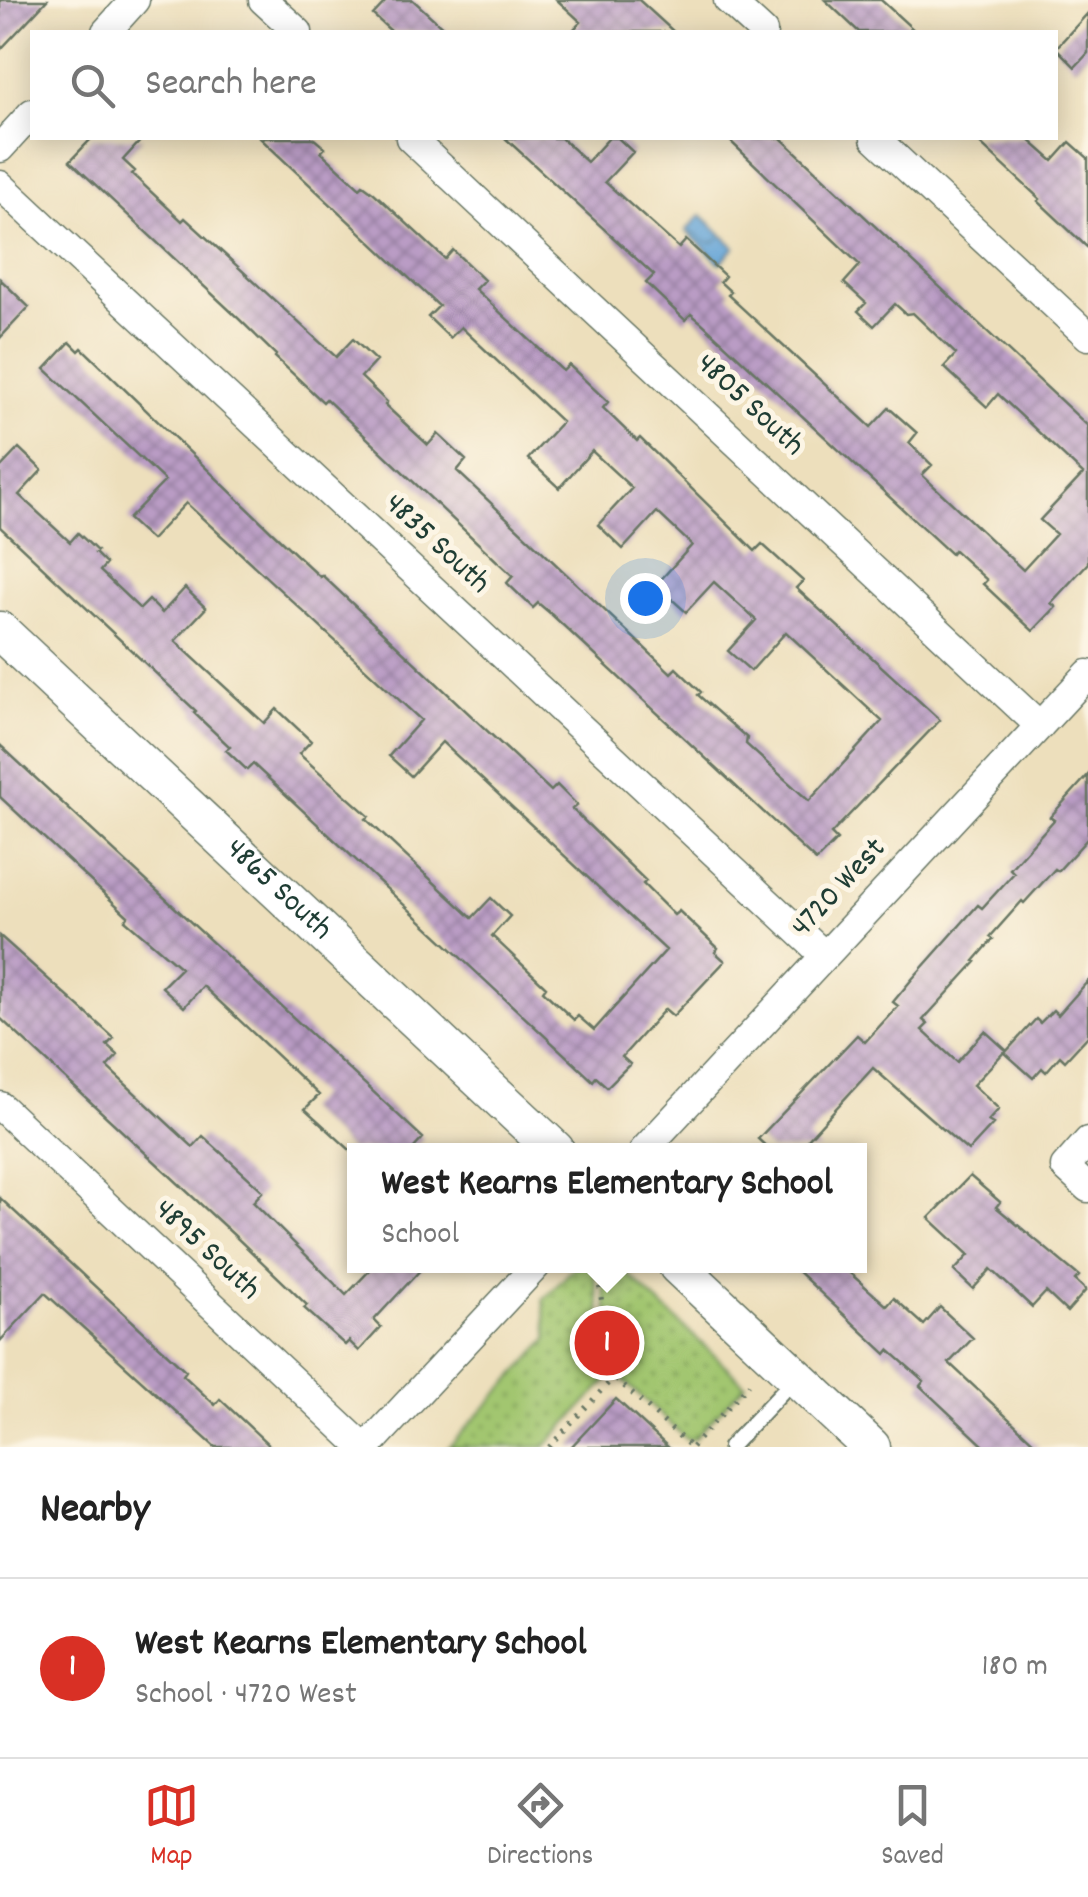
<!DOCTYPE html>
<html lang="en">
<head>
<meta charset="utf-8">
<style>
  body { margin:0; font-family:Dekko,sans-serif; background:#f6f6f6; color:#222 }
  .you { position:absolute; left:645px; top:598px; width:35px; height:35px; margin:-25px; border:8px solid #fff; border-radius:50%; background:#1a73e8; box-shadow:0 0 0 15px #1a73e833 }
  .badge { display:grid; place-items:center; width:65px; height:65px; border-radius:50%; background:#d93025; color:#fff; font-size:32px; font-weight:700 }
  .pin { position:absolute; translate:-50% -50%; border:5px solid #fff; box-shadow:0 2px 10px #0006 }
  .popup { position:absolute; left:347px; top:1143px; width:520px; height:130px; box-sizing:border-box; display:grid; place-content:center; border-radius:0px; background:#fff; filter:drop-shadow(0 2px 8px #0005); font-size:32px; white-space:nowrap; color:#767676 }
  .popup b { font-size:38px; color:#222 }
  .popup::after { content:''; position:absolute; left:50%; top:100%; margin-left:-20px; border:20px solid transparent; border-top-color:#fff }
  .list { margin:0; padding:0; list-style:none }
  h2 { display:flex; justify-content:space-between; align-items:center; height:130px; margin:0; padding:0 40px; font-size:42px }
  h2 small { font-size:32px; font-weight:400; color:#767676 }
  .list li { display:grid; grid-template-columns:65px 1fr auto; gap:30px; align-items:center; box-sizing:border-box; height:180px; padding:0 40px; border-top:2px solid #e0e0e0 }
  .list b { display:block; font-size:38px; white-space:nowrap }
  .list p { margin:0; font-size:32px; white-space:nowrap; color:#767676 }
  .list em { font-size:32px; font-style:normal; color:#767676 }
  .icon { flex:none; width:55px; height:55px; fill:none; stroke:currentColor; stroke-width:2; stroke-linecap:round; stroke-linejoin:round }
  .map { position:relative; flex:none; width:1088px; height:1447px; overflow:hidden }
  .search { position:absolute; background:#fff; box-shadow:0 5px 25px #0003; left:30px; right:30px; top:30px; height:110px; display:flex; align-items:center; gap:25px; box-sizing:border-box; padding:0 35px; border-radius:0px; color:#767676; font-size:38px }
  .sheet { height:310px; background:#fff }
  nav { display:flex; justify-content:space-around; align-items:center; box-sizing:border-box; height:140px; border-top:2px solid #e0e0e0; background:#fff; font-size:28px; color:#767676 }
  nav a { display:grid; justify-items:center; gap:5px }
  nav .on { color:#d93025 }
  .map>svg:first-child { display:block }
</style>
</head>
<body>
<div class="map">
<svg width="1088" height="1447" viewBox="0 0 1088 1447">
  <defs>
    <pattern id="grass-dots" width="8" height="8" patternUnits="userSpaceOnUse" patternTransform="scale(2.5)"><rect width="8" height="8" fill="#a2c670"/><path d="M2 2h.1M6 6h.1" fill="none" stroke="#83a25d" stroke-width="1.8" stroke-linecap="round"/></pattern>
    <pattern id="water-waves" width="16" height="10" patternUnits="userSpaceOnUse" patternTransform="scale(2.5)"><rect width="16" height="10" fill="#65a4d7"/><path d="M0 5q4-4 8 0t8 0" fill="none" stroke="#5387af"/></pattern>
    <pattern id="building-cross-hatch" width="8" height="8" patternUnits="userSpaceOnUse" patternTransform="scale(2.5)"><rect width="8" height="8" fill="#ba9cc5"/><path d="M0 0l8 8M0 8l8-8" fill="none" stroke="#9780a1"/></pattern>
  </defs>
  <rect width="100%" height="100%" fill="#fcf5e5"/>
  <filter id="ink" filterUnits="userSpaceOnUse"><feTurbulence type="fractalNoise" baseFrequency=".01" numOctaves="2"/><feDisplacementMap in="SourceGraphic" scale="20" xChannelSelector="R" yChannelSelector="G"/><feConvolveMatrix kernelMatrix="1 2 1 2 8 2 1 2 1" color-interpolation-filters="sRGB"/></filter>
  <filter id="wash" filterUnits="userSpaceOnUse"><feTurbulence type="fractalNoise" baseFrequency=".0048" numOctaves="4" result="noise"/><feDisplacementMap in="SourceGraphic" scale="40" xChannelSelector="R" yChannelSelector="G"/><feGaussianBlur stdDeviation="2.25" result="paint"/><feColorMatrix in="noise" values="0 0 0 0 0 0 0 0 0 0 0 0 0 0 0 0 0 1.4 0 .05"/><feComposite in="paint" operator="in"/></filter>
  <g filter="url(#wash)">
    <rect width="100%" height="100%" fill="#eddfbc"/>
    <!-- grass -->
    <path fill="url(#grass-dots)" stroke="#608252" stroke-width="2.5" d="M576,1266H593L611,1376L545,1447H449L548,1339L543,1300Z
      M600,1266H619L745,1384L694,1439H686L618,1375Z"/>
    <!-- water -->
    <path fill="url(#water-waves)" stroke="#427086" stroke-width="2.5" d="M701,215L735,247L720,263L686,231Z"/>
    <g id="blocks">
      <!-- building -->
      <path fill="url(#building-cross-hatch)" d="M0,0H47L0,50Z
        M387,0H413L448,32H392L373,15Z
        M557,0H639L674,32H571L581,22Z
        M825,0H881L916,32H859Z
        M1088,13V53L1075,67L1056,48Z
        M92,138H143L123,160L135,171L132,174L182,221L185,218L336,357L353,339L376,361L361,377L387,402L385,405L428,445L438,434L466,460L457,471L671,673L676,668L701,692L698,695L747,738L746,744L809,801L882,721L786,632L751,671L728,651L756,620L714,582L686,612L656,585L692,545L657,512L623,549L598,525L632,488L592,451L559,488L528,459L562,422L461,327L450,338L428,317L439,306L260,138H313L325,148L321,152L360,188L363,185L374,193L445,259L453,250L484,280L475,289L563,371L569,365L608,402L603,408L637,441L640,438L755,551L762,544L803,581L796,588L940,720L831,834L837,840L816,861L551,614L538,603L533,608L507,583L513,576L500,564L326,399L323,402L275,357L276,355L239,319L70,161Z
        M505,138H561L587,162L609,138H618L633,152L605,182L679,248L686,240L725,276L720,282L731,292L728,295L871,427L889,408L917,433L909,443L932,465L922,475L1023,570L1056,534L1040,520L1083,474L998,394L987,407L944,367L956,354L913,313L906,314L895,304L874,326L858,311L866,303L844,283L860,265L727,138H781L1088,426V563L1051,603L1056,607L1033,631L983,584L987,580L954,550L951,554L702,323L691,314L685,320L646,283L654,275Z
        M974,138H1027L1053,161L1070,142L1088,158V248L1038,201L1040,199Z
        M0,279L29,307L0,338Z
        M70,342L79,351L82,348L270,530L320,577L322,575L551,791L557,785L577,805L572,809L646,881L643,884L674,915L679,911L718,948L715,952L725,961L673,1016L665,1009L622,1057L630,1064L607,1087L596,1077L593,1081L253,764L247,770L226,750L230,747L194,713L196,711L0,527V468L19,448L42,470L19,495L70,542L78,533L97,551L95,553L106,564L100,571L140,609L149,600L162,613L185,588L206,608L175,641L264,723L277,709L311,741L299,754L369,816L366,819L472,918L491,898L510,916L492,936L546,987L543,991L574,1020L578,1016L594,1030L666,950L442,742L411,776L389,756L421,720L186,503L151,540L128,519L165,481L45,369Z
        M0,745L423,1138L412,1150H350L305,1109L319,1095L203,986L184,1007L162,987L181,968L125,920L128,916L0,797Z
        M1088,775V838L1058,871L1055,869L1024,903L1022,901L990,937L993,939L974,961L976,962L923,1020L928,1024L922,1030L957,1062L985,1031L1006,1050L973,1085L999,1109L988,1121L993,1124L968,1151L873,1068L808,1139L820,1150H770L758,1139L857,1035L865,1042L898,1006L893,1002L913,978L978,905L982,908L1014,873L1010,869L1054,820L1050,817Z
        M0,936L114,1038L107,1045L118,1055L107,1067L193,1147L203,1136L263,1191L253,1202L346,1295L374,1266H424L374,1320L381,1327L359,1351L349,1341L345,1345L304,1308L307,1305L236,1237L0,1018Z
        M1088,981V1036L1065,1061L1060,1056L1046,1072L1042,1068L1033,1078L1005,1053L1036,1019L1040,1023L1053,1010L1058,1015Z
        M970,1176L1000,1202L996,1207L1079,1276L1075,1280L1086,1290L1067,1312L1046,1292L1032,1307L991,1269L973,1289L954,1271L969,1255L929,1218Z
        M0,1198L186,1371L183,1375L215,1405L220,1399L271,1447H215L45,1293L0,1341Z
        M792,1266H842L887,1306L894,1298L924,1325L940,1307L973,1338L949,1363L1039,1447H985L920,1386L924,1381L889,1350L886,1354Z
        M616,1399L668,1447H571Z"/>
    </g>
  </g>
  <g filter="url(#ink)">
    <use href="#blocks" fill-opacity="0" stroke="#677664" stroke-width="2.5"/>
    <g fill="none" stroke-linecap="round" stroke-linejoin="round">
      <defs>
        <path id="lane" d="M730,1447L796,1377"/>
        <path id="street" d="M263,0L298,32
          M728,0L763,32
          M106,32L135,0
          M410,138L1040,726
          M875,138L1088,336
          M0,148L32,113
          M0,185L825,956
          M0,1106L363,1447
          M1088,1141L1065,1167L1088,1188
          M644,1150L1088,674
          M367,1447L536,1266"/>
        <g id="secondary">
          <path id="s1" d="M0,631L555,1150"/>
          <path d="M678,1266L871,1447"/>
        </g>
      </defs>
      <!-- lane casing -->
      <use href="#lane" stroke="#677664" stroke-width="18"/>
      <!-- street casing -->
      <use href="#street" stroke="#677664" stroke-width="31"/>
      <!-- secondary casing -->
      <use href="#secondary" stroke="#677664" stroke-width="41"/>
      <!-- path -->
      <path stroke="#677664" stroke-width="5" stroke-dasharray="2.5 8" stroke-linecap="butt" d="M596,1266L614,1377L691,1447
        M549,1447L614,1377
        M692,1447L749,1384"/>
      <!-- lane -->
      <use href="#lane" stroke="#fff" stroke-width="14"/>
      <!-- street -->
      <use href="#street" stroke="#fff" stroke-width="28"/>
      <!-- secondary -->
      <use href="#secondary" stroke="#fff" stroke-width="38"/>
    </g>
  </g>
  <g text-anchor="middle" dominant-baseline="central" stroke-width="10" stroke-linejoin="round" paint-order="stroke">
    <!-- street labels -->
    <g font-size="32" fill="#1f3d34" stroke="#fcf5e5">
      <text transform="translate(749 406) rotate(43)">4805 South</text>
      <text transform="translate(436 545) rotate(43)">4835 South</text>
      <text transform="translate(840 889) rotate(-47)">4720 West</text>
      <text stroke="none"><textPath href="#s1" startOffset="380">4865 South</textPath></text>
      <text transform="translate(206 1251) rotate(43)">4895 South</text>
    </g>
  </g>
</svg>
<div class="you"></div>
<div class="pin badge" style="left:607px;top:1343px">1</div>
<div class="popup"><b>West Kearns Elementary School</b>School</div>
<div class="search"><svg class="icon" aria-label="search" viewBox="0 0 24 24"><circle cx="10" cy="10" r="6"/><path d="M15 15l6 6"/></svg>Search here</div>
</div>
<section class="sheet">
<h2>Nearby<small></small></h2>
<ul class="list">
<li><span class="badge">1</span><div><b>West Kearns Elementary School</b><p>School · 4720 West</p></div><em>180 m</em></li>
</ul>
</section>
<nav>
<a class="on"><svg class="icon" aria-label="map" viewBox="0 0 24 24"><path d="M3 6l6-2 6 2 6-2v14l-6 2-6-2-6 2zM9 4v14M15 6v14"/></svg>Map</a>
<a><svg class="icon" aria-label="directions" viewBox="0 0 24 24"><path d="M12 3l9 9-9 9-9-9zM9 14v-3h6M13 9l2 2-2 2"/></svg>Directions</a>
<a><svg class="icon" aria-label="saved" viewBox="0 0 24 24"><path d="M7 4h10v16l-5-4-5 4z"/></svg>Saved</a>
</nav>
</body>
</html>
